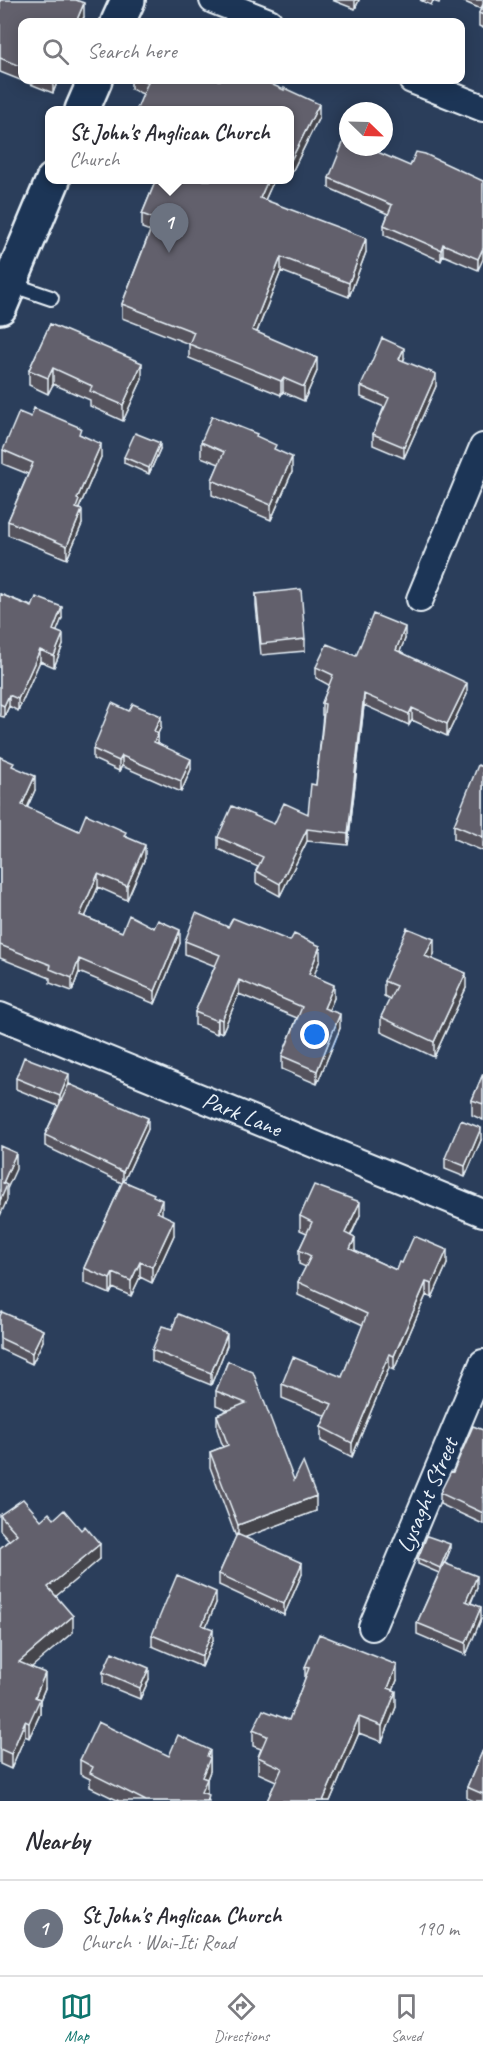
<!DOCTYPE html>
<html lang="en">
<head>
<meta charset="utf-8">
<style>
  body { margin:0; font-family:Caveat,sans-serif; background:#f7f7f7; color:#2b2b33 }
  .compass { position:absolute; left:339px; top:102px; width:54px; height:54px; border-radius:50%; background:#fff; box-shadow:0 3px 15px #0003; rotate:113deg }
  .you { position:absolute; left:315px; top:1035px; width:21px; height:21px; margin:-15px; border:4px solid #fff; border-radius:50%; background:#1a73e8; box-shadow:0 0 0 9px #1a73e833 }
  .badge { display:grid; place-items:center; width:39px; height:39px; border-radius:50%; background:#0f766e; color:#fff; font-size:20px; font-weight:700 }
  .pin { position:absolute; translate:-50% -50px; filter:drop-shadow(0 2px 3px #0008) }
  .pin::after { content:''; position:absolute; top:32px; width:21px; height:18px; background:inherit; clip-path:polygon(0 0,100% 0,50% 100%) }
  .popup { position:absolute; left:45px; top:106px; width:249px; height:78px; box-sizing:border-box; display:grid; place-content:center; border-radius:12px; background:#fff; filter:drop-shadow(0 2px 4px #0005); font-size:20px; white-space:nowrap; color:#7c7c81 }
  .popup b { font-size:22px; color:#2b2b33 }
  .popup::after { content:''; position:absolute; left:50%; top:100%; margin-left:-12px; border:12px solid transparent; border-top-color:#fff }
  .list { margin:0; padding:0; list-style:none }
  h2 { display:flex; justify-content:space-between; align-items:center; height:78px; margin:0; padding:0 24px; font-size:26px }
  h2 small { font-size:20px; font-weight:400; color:#7c7c81 }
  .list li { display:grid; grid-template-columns:39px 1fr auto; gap:18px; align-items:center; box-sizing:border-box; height:96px; padding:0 24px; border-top:2px solid #e1e1e2 }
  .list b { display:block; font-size:22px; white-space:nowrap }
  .list p { margin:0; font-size:20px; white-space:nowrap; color:#7c7c81 }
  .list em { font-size:20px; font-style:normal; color:#7c7c81 }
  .icon { flex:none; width:33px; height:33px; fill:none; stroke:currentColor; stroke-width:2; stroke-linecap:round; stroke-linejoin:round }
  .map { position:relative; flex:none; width:483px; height:1801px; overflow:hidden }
  .search { position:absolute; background:#fff; box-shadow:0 3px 15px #0003; left:18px; right:18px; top:18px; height:66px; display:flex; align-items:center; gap:15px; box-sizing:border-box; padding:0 21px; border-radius:12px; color:#7c7c81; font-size:22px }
  .sheet { height:174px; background:#fff }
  nav { display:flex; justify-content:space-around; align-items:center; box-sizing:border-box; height:84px; border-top:2px solid #e1e1e2; background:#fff; font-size:16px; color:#7c7c81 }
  nav a { display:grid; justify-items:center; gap:3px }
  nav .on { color:#0f766e }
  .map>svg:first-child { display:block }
</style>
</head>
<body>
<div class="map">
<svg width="483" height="1801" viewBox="0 0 483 1801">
  <rect width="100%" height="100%" fill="#2b3e5b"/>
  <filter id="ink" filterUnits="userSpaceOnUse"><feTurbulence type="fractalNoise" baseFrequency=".0167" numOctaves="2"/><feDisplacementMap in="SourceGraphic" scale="12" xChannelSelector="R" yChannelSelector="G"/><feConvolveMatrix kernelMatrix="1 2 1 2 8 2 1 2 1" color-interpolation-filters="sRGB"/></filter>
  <g filter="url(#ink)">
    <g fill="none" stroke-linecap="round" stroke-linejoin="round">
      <defs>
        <path id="lane" d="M10,284L51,298"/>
        <path id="street" d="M213,0L269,22
          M412,80L483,108
          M420,599L483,447
          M0,1016L483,1213
          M372,1627L483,1363"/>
        <path id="secondary" d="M118,22L128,0
          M82,110L95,80
          M0,307L53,180"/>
      </defs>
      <!-- lane casing -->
      <use href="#lane" stroke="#e8f1f8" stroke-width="18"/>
      <!-- street casing -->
      <use href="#street" stroke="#e8f1f8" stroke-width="30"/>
      <!-- secondary casing -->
      <use href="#secondary" stroke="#e8f1f8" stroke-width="38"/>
      <!-- lane -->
      <use href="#lane" stroke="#1d3557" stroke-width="14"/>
      <!-- street -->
      <use href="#street" stroke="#1d3557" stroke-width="26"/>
      <!-- secondary -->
      <use href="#secondary" stroke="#1d3557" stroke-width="33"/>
    </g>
    <!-- wall -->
    <path fill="#54535d" stroke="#e8f1f8" stroke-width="1.5" d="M0,0L84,17L81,22H22V80H58L53,93L0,72Z
      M332,0H359L355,9Z
      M420,0H440L439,3L433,1L431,5Z
      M460,0H483V28L479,26V13L481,9Z
      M131,80H262L319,117L290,176L289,175V111L143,94L131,89Z
      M410,166L483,181L478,270L443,255L441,261L384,235V225L388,214L329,188V178Z
      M156,180H274L265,200L366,252L349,297L281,271L257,332L317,371L304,401L283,392L281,395L189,358V344L122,318V304L150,231L142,228V214Z
      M50,324L142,379L123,421L90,406V400L53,384L48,394L29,385V370Z
      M404,359L403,361L436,386L404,458L373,445V434L384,407L361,397V386Z
      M31,417L81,435L101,457L79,508L82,524L67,559L8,535V521L28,474L3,464V450Z
      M257,437L276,450L292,472L271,520L212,495V480L219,464L201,457V442Z
      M160,449L149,474L124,463V457Z
      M0,594L62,618L56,631L63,645L54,667L40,661L18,711L9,706L4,717L0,716Z
      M256,594L305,639V651L261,655L256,605Z
      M405,639L400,651L467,694L447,736L412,720L409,725L364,705L348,845L307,841L280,896L256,883V871L258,867L218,849V837L274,824L308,814L316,785L323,715H322V703L329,685L316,678V667L356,656Z
      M161,727L158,733V743L191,769L181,792L122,766L119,771L93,759V749Z
      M0,757L14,767L35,790L27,808L79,831L126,837L145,858L127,900L98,887L85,917L122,932L180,943L155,1004L79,972L72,991L50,983V978L0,958Z
      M483,767V851L454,839V825Z
      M228,927L320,960L313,976L334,998L329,1010L340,1028L317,1084L282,1069V1056L297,1018L239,994L222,1033L218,1031L217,1034L195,1025V1012L215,966L185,954V941Z
      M434,954L432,959L466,988L434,1057L381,1032V1017L390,999L384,996V981Z
      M483,1074V1120L472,1115V1100Z
      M16,1078L69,1084L148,1129L124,1181L154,1197L162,1215L174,1235L152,1283L140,1277L131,1296L113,1288L110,1294L84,1283V1268L122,1183L45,1146V1135L58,1106L16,1089Z
      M481,1140L465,1177L445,1169V1158Z
      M360,1215L351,1236L355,1251L396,1270L402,1263L447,1264L432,1298L426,1295L394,1370L389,1368L352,1457L321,1441V1427L326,1416L282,1398V1384L342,1377L363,1325L298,1295V1282L306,1267L299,1264V1250L307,1233L300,1230V1216Z
      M0,1316L43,1341L32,1364L0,1349Z
      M227,1345L211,1385L152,1361V1350Z
      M228,1361L294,1480L316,1511L245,1537L302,1574L284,1615L219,1585V1574L236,1537L210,1467V1452L223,1447L217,1429V1415L228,1410L216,1405V1391Z
      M483,1430V1524L440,1504V1493L453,1472Z
      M0,1515L41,1520L54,1519L100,1559L56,1596L73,1632L31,1667L45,1688L40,1700V1714L29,1738L25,1736L11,1769L0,1764V1548L9,1540L0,1530Z
      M450,1550L445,1563L477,1588L471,1603L481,1619L466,1655L417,1634V1623L439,1573L418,1564V1558Z
      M216,1603L206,1626L213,1640L202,1667L152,1646V1635Z
      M305,1667L397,1680L393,1690L396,1707L382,1742L359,1733L330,1801H267L276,1781L258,1773V1757L261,1749L253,1746V1730L289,1720L305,1679Z
      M103,1672L149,1679L140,1699L103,1684Z
      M483,1750V1801H474L467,1798V1787Z
      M169,1756L210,1757V1771L207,1779L206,1794L209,1801H119L90,1787V1779L80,1774V1760Z"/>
    <!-- shaded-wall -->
    <path fill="#45444c" stroke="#e8f1f8" stroke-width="1.5" d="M355,0H359L355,9Z
      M84,3V17L81,22H76Z
      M53,80H58L53,93Z
      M319,104V117L290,176V162Z
      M268,180H274L260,211V198Z
      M366,238V252L349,297V283Z
      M443,244V255L441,261V250Z
      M483,248V259L478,270V259Z
      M281,257V271L252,344V330Z
      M404,348V359L399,370V359Z
      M317,358V371L304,401V387Z
      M142,363V379L123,421V405Z
      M53,368V384L48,394V378Z
      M436,374V386L404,458V447Z
      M283,378V392L281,395V381Z
      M160,443V449L149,474V468Z
      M101,444V457L79,508V514L76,508L77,499Z
      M292,457V472L271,520V505Z
      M82,510V524L67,559V546Z
      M62,607V618L53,641V630Z
      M405,627V639L396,661V650Z
      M63,634V645L54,667V656Z
      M40,650V661L18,711V699Z
      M467,683V694L447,736V724Z
      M364,694V705L348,845V834Z
      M9,695V706L4,717V706Z
      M412,708V720L409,725V714Z
      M161,716V727L154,742V731Z
      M158,734V744L154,742Z
      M122,756V766L119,771V761Z
      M191,759V769L181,792V781Z
      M35,776V790L22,819V805Z
      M307,829V841L280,896V884Z
      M145,845V858L127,900V886Z
      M98,874V887L80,929V915Z
      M180,930V943L155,1004V991Z
      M434,939V954L425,972V956Z
      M320,946V960L309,988V974Z
      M79,959V972L72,991V978Z
      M466,973V988L434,1057V1042Z
      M239,980V994L222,1033V1020Z
      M334,985V998L324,1021V1008Z
      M340,1014V1028L317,1084V1071Z
      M218,1018V1031L217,1034V1021Z
      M69,1074V1085L60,1107V1096Z
      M148,1118V1129L123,1183V1172Z
      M481,1128V1140L465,1177V1166Z
      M16,1153V1169L7,1189V1200L0,1216V1201L3,1183Z
      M162,1200V1216L157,1212Z
      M360,1202V1215L345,1247V1233Z
      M174,1220V1235L152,1283V1267Z
      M355,1238V1252L350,1249Z
      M447,1250V1264L432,1298V1284Z
      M140,1262V1277L131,1296V1281Z
      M113,1273V1288L110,1294V1279Z
      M426,1282V1295L394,1370V1356Z
      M43,1330V1341L32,1364V1353Z
      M227,1334V1345L211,1385V1373Z
      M389,1354V1368L352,1457V1443Z
      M316,1496V1511L238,1540V1525Z
      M100,1544V1559L48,1603V1587Z
      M450,1544V1550L440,1574V1568Z
      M302,1563V1574L284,1615V1604Z
      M477,1576V1588L466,1612V1601Z
      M216,1592V1603L202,1636V1625Z
      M481,1607V1619L466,1655V1643Z
      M73,1616V1632L19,1678V1662Z
      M213,1629V1640L202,1667V1656Z
      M397,1665V1680L388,1703V1688Z
      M149,1668V1679L140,1699V1688Z
      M45,1673V1688L40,1700V1714L29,1738V1723L35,1697Z
      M396,1691V1707L382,1742V1726Z
      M359,1717V1733L330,1801H323Z
      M25,1721V1736L11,1769V1754Z
      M210,1750V1771L207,1779V1793L203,1801L201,1792L202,1777L207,1756Z"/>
    <!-- building -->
    <path fill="#62616c" stroke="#e8f1f8" stroke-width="1.5" d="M0,0H76L84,3L76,22H22V67L0,58Z
      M483,4V15L479,13Z
      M141,80H262L284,90V88L319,104L290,162H289V111H136L148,82Z
      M345,138L348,140V147H366L410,166L416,152L425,154L483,181V248L478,259L443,244L441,250L384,225L392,205L329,178Z
      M156,180H268L260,198L366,238L349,283L281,257L252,330L317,358L304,387L283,378L281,381L189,344L194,332L122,304L155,219L142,214Z
      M50,324L142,363L123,405L90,391L92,386L53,368L48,378L29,370Z
      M382,338L404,348L399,359L436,374L404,447L373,434L389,398L361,386Z
      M34,408L81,428L79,434L101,444L77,499L79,500L76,508L82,510L67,546L8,521L33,463L3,450L19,412L31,417Z
      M212,416L257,434L256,436L276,445L274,449L292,457L271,505L212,480L224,452L201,442Z
      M135,433L160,443L149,468L124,457Z
      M301,589L305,639L261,644L256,594Z
      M0,594L32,607L36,597L62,607L53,630L63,634L54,656L40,650L18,699L9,695L4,706L0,704Z
      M373,614L405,627L396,650L467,683L447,724L412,708L409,714L364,694L348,834L307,829L280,884L256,871L263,857L218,837L232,806L274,824L284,803L308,814L311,784L316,785L325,704L322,703L333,675L316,667L327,644L356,656Z
      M112,703L129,711L133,704L161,716L154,731L158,734L154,742L191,759L181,781L122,756L119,761L93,749Z
      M0,757L14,763L12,766L35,776L22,805L79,831L86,814L126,832L124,836L145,845L127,886L98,874L80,915L122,932L129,915L154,928L158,920L180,930L155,991L79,959L72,978L50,969L51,965L0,945Z
      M478,765L483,767V837L454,825Z
      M196,913L228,927L233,918L290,941L294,934L320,946L309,974L334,985L324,1008L340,1014L317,1071L282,1056L302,1007L239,980L222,1020L218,1018L217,1021L195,1012L220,955L185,941Z
      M407,928L434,939L425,956L466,973L434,1042L381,1017L396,986L384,981Z
      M24,1057L69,1074L60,1096L16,1078Z
      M483,1074V1104L472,1100Z
      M69,1084L148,1118L123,1172L45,1135Z
      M461,1120L481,1128L465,1166L445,1158Z
      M0,1146L16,1153L3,1183L7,1185L0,1201Z
      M123,1181L154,1194L153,1196L162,1200L157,1212L174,1220L152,1267L140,1262L131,1281L113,1273L110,1279L84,1268Z
      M314,1185L360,1202L345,1233L355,1238L350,1249L396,1270L399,1262L402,1263L414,1236L447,1250L432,1284L426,1282L394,1356L389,1354L352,1443L321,1427L332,1404L282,1384L293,1357L342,1377L367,1314L298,1282L311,1256L299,1250L312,1222L300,1216Z
      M2,1312L43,1330L32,1353L0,1338V1316Z
      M178,1314L227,1334L211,1373L152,1350L162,1326L172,1329Z
      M228,1361L253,1372L294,1480L303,1462L316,1496L238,1525L210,1452L228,1445L217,1415L246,1403L216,1391Z
      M473,1426L483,1430V1513L440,1493L451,1471L453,1472Z
      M23,1499L41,1520L49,1513L54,1519L64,1510L81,1530L85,1526L100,1544L48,1587L73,1616L19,1662L45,1673L35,1697L40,1699L29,1723L25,1721L11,1754L0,1749V1548L17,1534L0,1515Z
      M237,1534L302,1563L284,1604L219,1574Z
      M427,1536L450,1544L440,1568L418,1558Z
      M444,1563L477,1576L466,1601L481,1607L466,1643L417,1623Z
      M177,1575L216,1592L202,1625L213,1629L202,1656L152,1635Z
      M319,1634L397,1665L388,1688L396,1691L382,1726L359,1717L323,1801H267L282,1768L258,1757L267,1736L253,1730L263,1710L289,1720L309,1668L305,1667Z
      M112,1652L149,1668L140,1688L103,1672Z
      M98,1722L169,1756L178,1735L210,1750L207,1756L210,1758L202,1777L207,1779L201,1792L209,1795L207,1801H146L90,1773L93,1767L80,1760Z
      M483,1750V1794L467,1787Z"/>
  </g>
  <g text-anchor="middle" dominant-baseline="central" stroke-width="4.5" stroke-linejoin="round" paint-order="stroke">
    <!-- street labels -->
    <g font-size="24" fill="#e8f1f8" stroke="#1d3557">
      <text transform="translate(242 1114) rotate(22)">Park Lane</text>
      <text transform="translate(427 1495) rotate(-67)">Lysaght Street</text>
    </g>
  </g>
</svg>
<svg class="compass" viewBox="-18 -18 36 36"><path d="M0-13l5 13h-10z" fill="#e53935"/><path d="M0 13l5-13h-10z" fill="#7c7c81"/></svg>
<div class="you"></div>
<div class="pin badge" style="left:169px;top:253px;background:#6b7280">1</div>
<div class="popup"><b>St John's Anglican Church</b>Church</div>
<div class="search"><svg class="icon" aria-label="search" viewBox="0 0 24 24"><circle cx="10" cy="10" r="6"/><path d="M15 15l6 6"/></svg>Search here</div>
</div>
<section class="sheet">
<h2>Nearby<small></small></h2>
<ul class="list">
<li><span class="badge" style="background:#6b7280">1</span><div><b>St John's Anglican Church</b><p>Church · Wai-Iti Road</p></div><em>190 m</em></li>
</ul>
</section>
<nav>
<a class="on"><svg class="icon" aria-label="map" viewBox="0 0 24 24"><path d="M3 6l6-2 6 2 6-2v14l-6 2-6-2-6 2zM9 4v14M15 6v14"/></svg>Map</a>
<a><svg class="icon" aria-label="directions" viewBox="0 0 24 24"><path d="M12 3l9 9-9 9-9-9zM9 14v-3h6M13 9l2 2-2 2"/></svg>Directions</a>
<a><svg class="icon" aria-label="saved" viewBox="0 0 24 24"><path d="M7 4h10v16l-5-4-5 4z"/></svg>Saved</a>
</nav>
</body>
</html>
